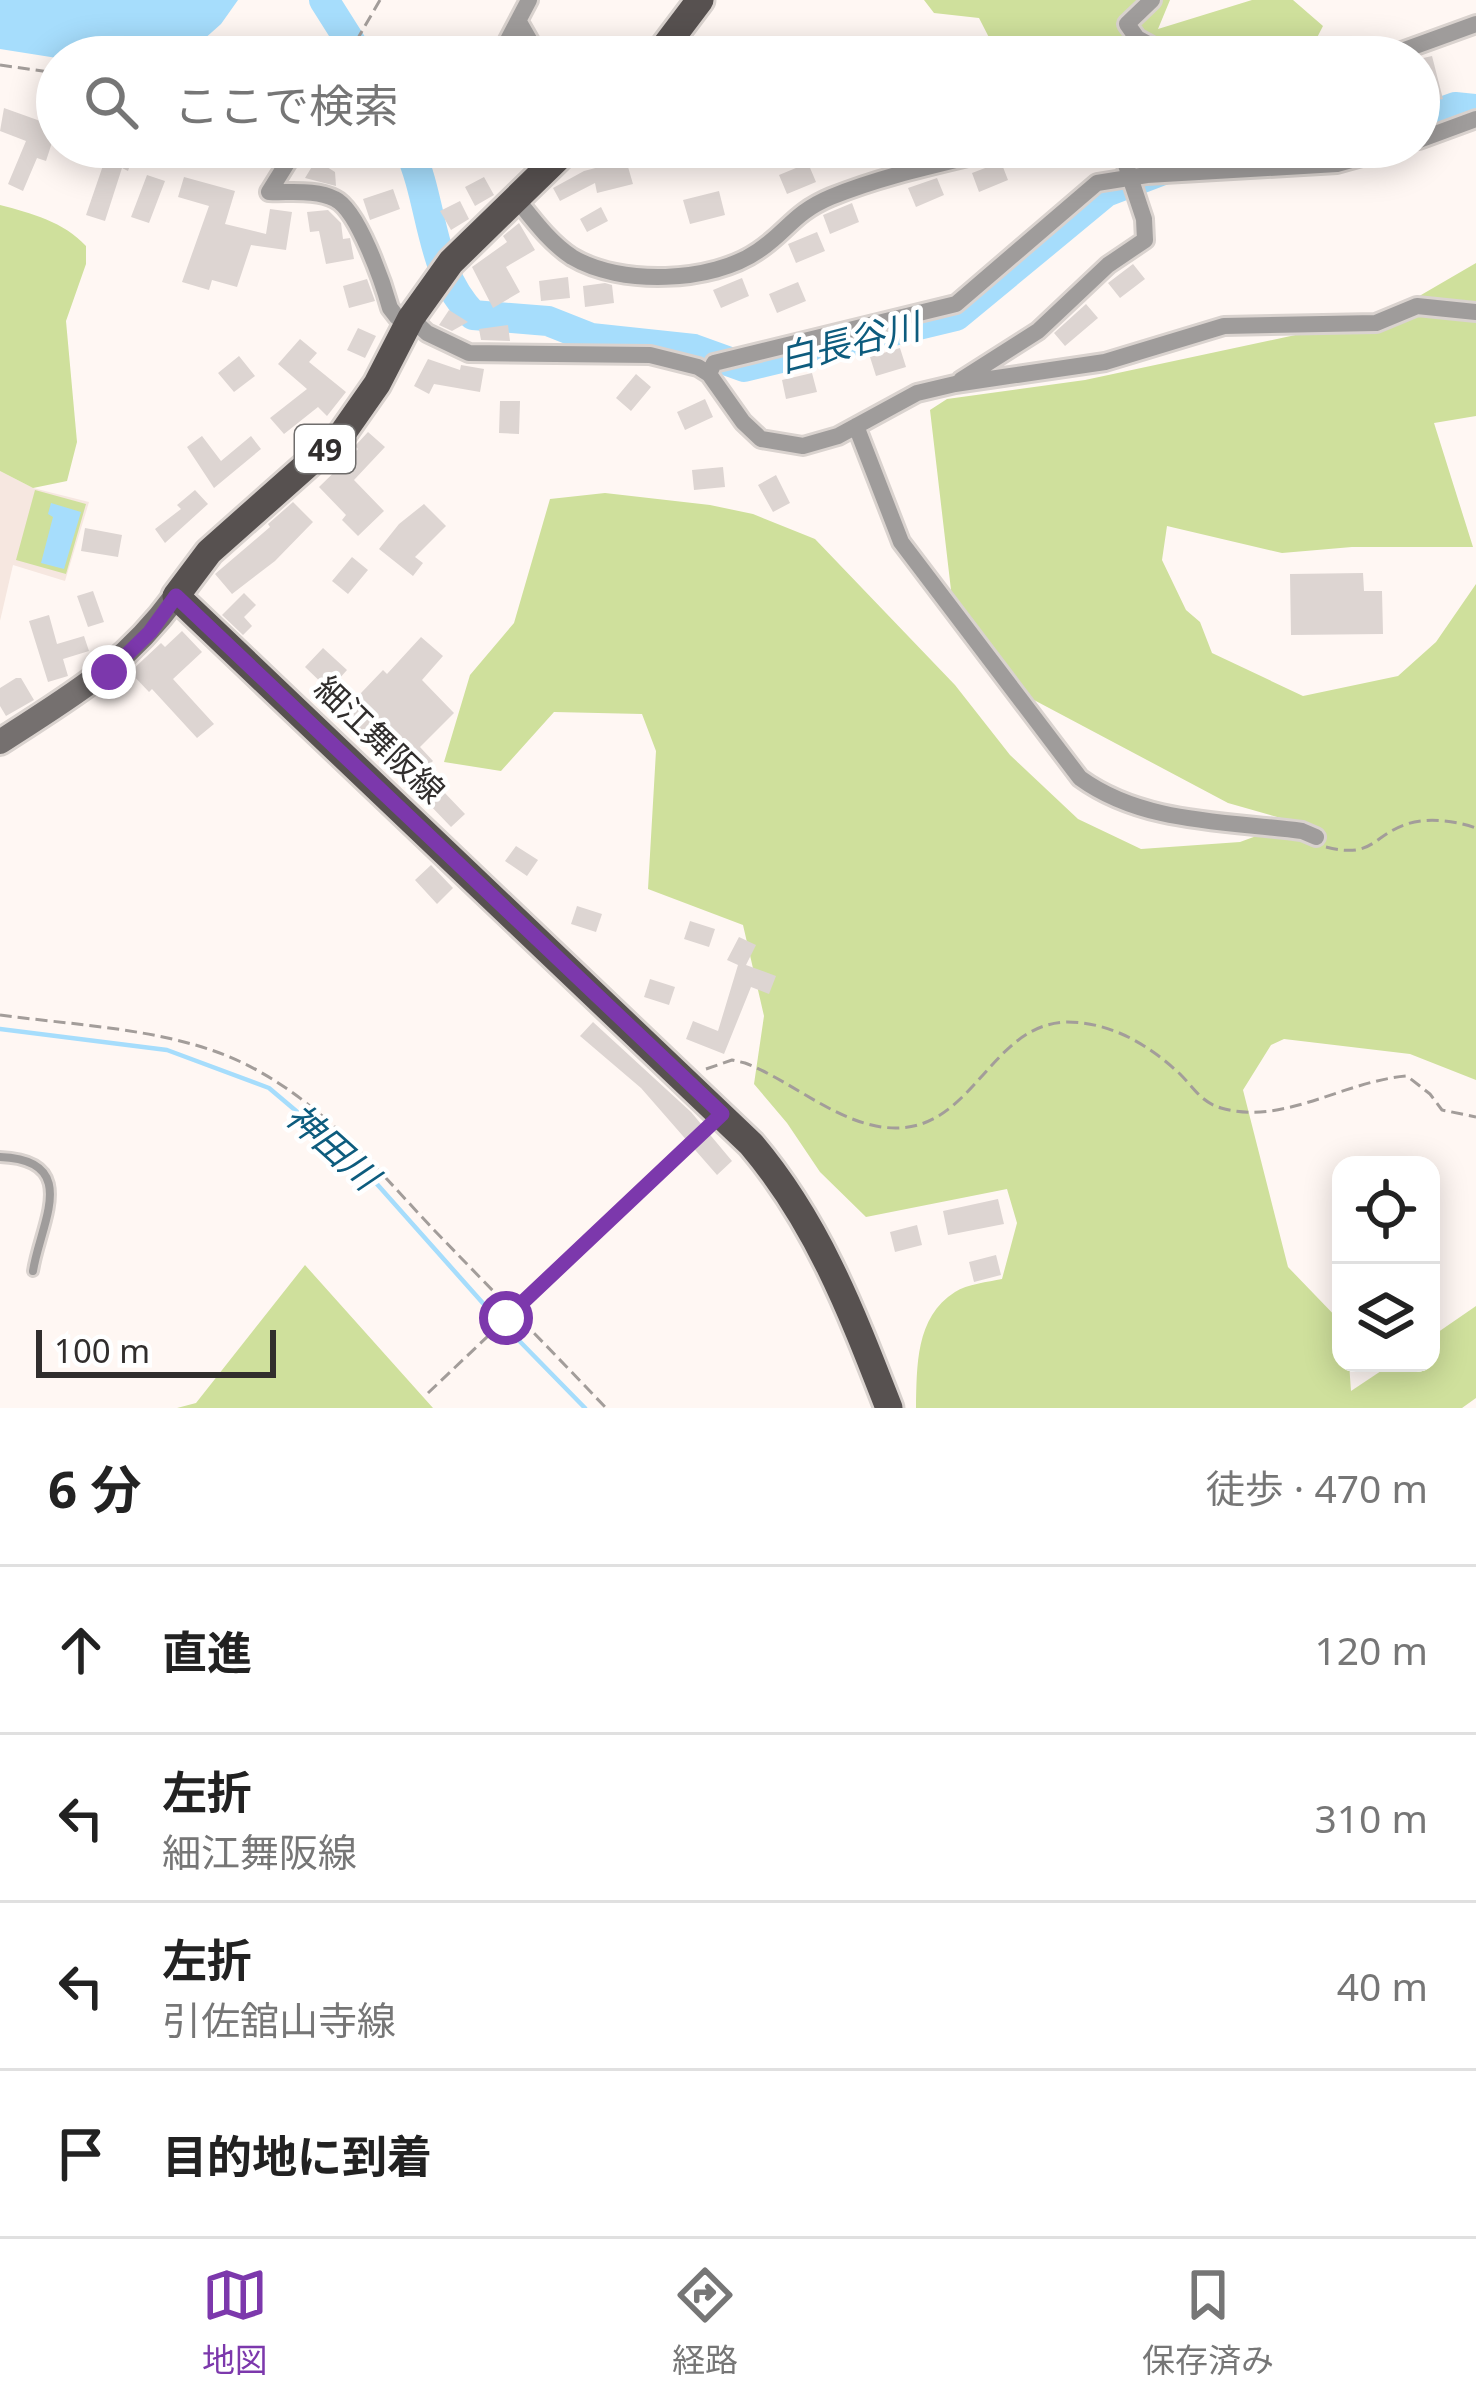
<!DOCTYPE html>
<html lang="ja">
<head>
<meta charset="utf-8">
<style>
  body { margin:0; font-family:"Noto Sans","Noto Sans JP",sans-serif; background:#f2f2f2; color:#222 }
  .controls { position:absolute; right:36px; bottom:36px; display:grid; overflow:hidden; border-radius:24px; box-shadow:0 6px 30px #0003 }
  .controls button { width:108px; height:108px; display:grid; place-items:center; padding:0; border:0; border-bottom:3px solid #e0e0e0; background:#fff; color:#222; font:60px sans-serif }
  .scale { position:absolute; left:36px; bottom:30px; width:240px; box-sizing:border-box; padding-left:12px; border:6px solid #312e2d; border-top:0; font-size:33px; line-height:42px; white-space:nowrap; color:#312e2d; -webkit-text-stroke:9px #fff; paint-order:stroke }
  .stop { position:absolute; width:36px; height:36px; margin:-27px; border:9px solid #7c38ac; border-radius:50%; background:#fff }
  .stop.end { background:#7c38ac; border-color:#fff; box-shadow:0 3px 12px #0008 }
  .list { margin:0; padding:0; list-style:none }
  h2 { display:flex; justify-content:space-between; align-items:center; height:156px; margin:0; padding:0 48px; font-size:51px }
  h2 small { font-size:39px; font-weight:400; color:#767676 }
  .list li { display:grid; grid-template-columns:78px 1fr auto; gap:36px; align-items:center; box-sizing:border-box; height:168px; padding:0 48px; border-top:3px solid #e0e0e0 }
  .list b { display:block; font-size:45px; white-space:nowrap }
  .list p { margin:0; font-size:39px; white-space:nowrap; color:#767676 }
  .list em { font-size:39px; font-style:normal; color:#767676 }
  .icon { flex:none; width:66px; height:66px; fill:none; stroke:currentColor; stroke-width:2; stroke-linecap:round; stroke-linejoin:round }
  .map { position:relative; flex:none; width:1476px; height:1408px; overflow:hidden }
  .search { position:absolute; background:#fff; box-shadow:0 6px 30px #0003; left:36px; right:36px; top:36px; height:132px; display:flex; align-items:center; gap:30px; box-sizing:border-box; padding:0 42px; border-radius:66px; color:#767676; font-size:45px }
  .sheet { height:828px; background:#fff }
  nav { display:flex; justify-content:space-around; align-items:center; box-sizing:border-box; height:168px; border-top:3px solid #e0e0e0; background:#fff; font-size:33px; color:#767676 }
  nav a { display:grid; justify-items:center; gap:6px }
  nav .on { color:#7c38ac }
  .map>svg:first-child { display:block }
</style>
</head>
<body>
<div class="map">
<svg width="1476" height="1408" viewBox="0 0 1476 1408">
  <rect width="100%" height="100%" fill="#fff7f3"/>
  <!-- built -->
  <path fill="#f6e7e0" d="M0,471L33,488L89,502L65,581L13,565L0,621Z"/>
  <!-- green -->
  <path fill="#cfe09c" d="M924,0H1170L1158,29L1252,0H1293L1323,26L1307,57H999L979,18L934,13Z
    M834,147H921L895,161L852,165Z
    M0,205C31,213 64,222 86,246V264L66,321L77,442L67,481L33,488L0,471Z
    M1476,263V416L1434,423L1473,547H1352L1282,553L1167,526L1162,560L1186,610L1200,622L1212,653L1303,696L1398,676L1436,642L1476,584V1080L1410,1054L1284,1039L1271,1045L1243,1090L1288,1267L1341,1322V1363H1349L1351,1391L1393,1363H1431V1337L1476,1306V1398L1462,1408H916C917,1367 915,1317 955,1292C967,1284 988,1282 1002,1279L1017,1223L1007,1189L866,1217L820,1172L787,1123L754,1084L764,1016L743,925L648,889L656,751L642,714L554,712L501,771L444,762L470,675L514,623L550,499L605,493L710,505L753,514L815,539L955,685L1010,755L1078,819L1141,849L1240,842L1295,822L1228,803L1017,691L953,607L930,410L947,399L1085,380L1300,334H1354Z
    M35,490L86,504L66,574L16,560Z
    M305,1265L433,1408H177L196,1403Z"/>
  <!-- water -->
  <path fill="#a6ddfc" d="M0,0H238L221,24L184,57L57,58L0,49Z
    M51,503L81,512L64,569L41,563L53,517L48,514Z"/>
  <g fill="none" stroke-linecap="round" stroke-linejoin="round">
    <!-- stream -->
    <path stroke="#a6ddfc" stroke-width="4.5" d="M0,1029L167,1050L269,1088L360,1165L489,1310L585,1408"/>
    <!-- river -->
    <path stroke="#a6ddfc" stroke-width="30" d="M324,0L360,57
      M1419,120L1455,107L1476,109
      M408,147C434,202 428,270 473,315L548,321L591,338L694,349L744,367L956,316L1106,192L1179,164L1326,154L1364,147"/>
  </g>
  <!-- building -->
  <path fill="#ddd5d2" d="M1432,56L1443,99L1419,104V59Z
    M4,108L57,127L46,161L37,158L23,191L8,184L26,141L0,131Z
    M109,148L133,156L128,171L122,168L105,221L86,215Z
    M316,160L335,172L336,186L305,178Z
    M626,160L633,184L597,193L595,183L560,201L553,188L584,171Z
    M1001,162L1008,180L979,192L972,173Z
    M808,163L816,182L787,194L779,175Z
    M147,175L165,181L149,223L131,217Z
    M184,177L235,191L225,224L266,234L270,209L292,212L286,250L251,245L237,287L212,280L209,290L182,282L209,206L178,197Z
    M484,177L494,195L475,206L465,187Z
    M937,178L944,195L916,207L908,188Z
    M393,189L400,209L370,220L363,199Z
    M719,191L725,215L690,224L683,200Z
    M460,201L469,219L451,230L440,211Z
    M852,203L859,222L830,234L823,215Z
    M601,207L608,221L587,232L580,219Z
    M328,210L341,223L343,239L350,238L354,259L326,264L319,231L310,232L307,212Z
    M519,223L535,250L506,267L520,292L493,308L472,267L507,242L503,236Z
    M817,232L825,251L796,263L788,244Z
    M1133,264L1145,279L1120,298L1108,283Z
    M568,277L570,298L541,301L539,281Z
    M742,278L749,296L721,308L713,290Z
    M367,279L375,301L349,308L343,286Z
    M798,282L806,301L777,313L769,294Z
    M605,283L612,285L614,303L585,307L583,286Z
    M1086,304L1098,318L1065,346L1054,333Z
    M449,310L468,322L452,331L439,325Z
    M508,325L510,341L481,340L479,329Z
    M358,328L376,336L365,358L347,350Z
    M300,339L317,353L309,362L346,392L327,416L318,407L284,434L270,418L307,389L278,364Z
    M900,348L906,367L876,376L870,357Z
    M239,356L255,376L234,392L218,373Z
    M428,359L460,370L461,365L484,369L480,392L434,384L429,394L414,386Z
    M812,373L817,392L786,399L782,380Z
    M636,374L651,387L631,411L616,398Z
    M705,399L713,417L685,430L677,412Z
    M500,401H520L519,434L499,433Z
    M368,432L385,447L354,480L384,511L358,536L342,520L346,515L319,487L358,449L355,446Z
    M202,436L221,461L251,436L261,449L214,488L187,447Z
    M723,467L725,487L694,490L692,470Z
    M776,475L790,503L773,512L758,485Z
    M195,490L208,504L165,543L155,529L181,509L177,505Z
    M293,502L313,522L275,561L232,594L215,574L270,527L268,524Z
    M424,504L446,526L415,557L423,563L413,576L379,549L399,524Z
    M85,528L122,535L118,557L81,551Z
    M352,557L368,570L348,594L332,581Z
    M1363,573L1364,591H1382L1383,634L1291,635L1290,574Z
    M93,591L104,622L88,627L77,596Z
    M244,593L256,605L244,617L252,626L243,635L222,615Z
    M49,615L57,644L84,636L89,651L63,659L68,676L48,682L29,621Z
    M182,631L202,652L173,679L214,724L197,738L152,689L149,692L130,672L161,643L165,647Z
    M421,637L443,656L422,680L454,713L420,747L433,761L412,781L372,740L369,742L340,715L383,670L387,674Z
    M323,648L347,670L329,690L305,667Z
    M16,678H21L34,700L6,716L0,706V688Z
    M442,790L465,814L451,827L428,803Z
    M516,846L538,860L527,876L505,861Z
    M431,865L453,888L437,904L415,880Z
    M577,906L602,914L596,932L571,924Z
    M690,921L715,929L709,947L684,939Z
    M739,937L756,945L746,965L776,976L769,994L751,987L724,1054L686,1039L693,1021L718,1031L738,965L727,960Z
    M650,979L675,987L669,1005L644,997Z
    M593,1022L691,1112L732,1161L717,1175L641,1088L580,1036Z
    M998,1199L1004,1224L948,1235L943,1211Z
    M917,1225L922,1245L895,1252L890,1232Z
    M996,1255L1001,1275L974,1282L969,1262Z"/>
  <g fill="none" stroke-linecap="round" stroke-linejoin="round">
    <defs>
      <path id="lane" d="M0,1157C82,1160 40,1224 33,1271"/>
      <path id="street" d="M1152,0L1127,24L1137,38L1172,57
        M519,22L539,57
        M499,57L529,0
        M1385,57L1476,24
        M1419,140L1476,119
        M269,192C289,193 316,189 335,199C358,210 383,283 390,308L397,317L411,318L427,333L469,353L650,355L698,367L709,374L743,422L761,439L803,446L838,436L917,393L955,384L1105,362L1224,326L1376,323L1417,306L1476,312
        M269,192L297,147
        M515,197C532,218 549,242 572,257C620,286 712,283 758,251C788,231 793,213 831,197C887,174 950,162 1009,147
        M709,374L714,363L956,304L1097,183L1147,175L1337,164L1398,147
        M961,380L1038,331L1108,265L1145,240L1144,219L1120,147
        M856,426L901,542L1080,778C1143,824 1227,821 1302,831L1316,837"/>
      <path id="secondary" d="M0,742C72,695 124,667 176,596"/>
      <path id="primary" d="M657,57L700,0
        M569,147L451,262L411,318L377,384L342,434L209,552L176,596L751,1144C818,1223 852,1313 889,1408"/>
    </defs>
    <!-- lane casing -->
    <use href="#lane" stroke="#dad3cf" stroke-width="14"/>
    <!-- street casing -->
    <use href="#street" stroke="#dad3cf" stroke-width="22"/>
    <!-- secondary casing -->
    <use href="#secondary" stroke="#dad3cf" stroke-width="30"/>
    <!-- primary casing -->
    <use href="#primary" stroke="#dad3cf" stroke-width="33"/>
    <!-- path -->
    <path stroke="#a39d9a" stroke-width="3" stroke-dasharray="12 6" stroke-linecap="butt" d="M347,57L380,0
      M0,65L57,73
      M1326,847C1374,859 1371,836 1407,824C1427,817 1457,821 1476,828
      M0,1015C73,1025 156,1028 225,1055C312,1090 372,1164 434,1230C491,1289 549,1348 606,1408
      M706,1069L732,1060L745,1063C789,1080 830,1117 876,1126C972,1145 985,1024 1067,1022C1111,1022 1149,1045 1180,1074C1194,1088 1201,1102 1221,1108C1284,1126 1343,1081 1407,1076L1430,1094L1442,1110L1476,1117
      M428,1393L703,1132"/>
    <!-- lane -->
    <use href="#lane" stroke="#9f9c9b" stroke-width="8"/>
    <!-- street -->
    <use href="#street" stroke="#9f9c9b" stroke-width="16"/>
    <!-- secondary -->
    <use href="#secondary" stroke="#75706f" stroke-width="24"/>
    <!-- primary -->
    <use href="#primary" stroke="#575150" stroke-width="27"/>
  </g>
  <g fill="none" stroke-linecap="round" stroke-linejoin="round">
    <!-- route -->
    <path stroke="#7c38ac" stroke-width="15" d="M109,672L150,632L176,596L722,1114L506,1318"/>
  </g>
  <g text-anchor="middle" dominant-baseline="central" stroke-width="9" stroke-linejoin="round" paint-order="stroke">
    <!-- shield labels -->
    <rect fill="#fff" stroke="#6f6d6c" stroke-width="3" x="295" y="425" width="60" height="48" rx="9"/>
    <g font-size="30" font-weight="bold" fill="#312e2d">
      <text x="325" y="449">49</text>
    </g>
    <!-- street labels -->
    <g font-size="33" fill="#312e2d" stroke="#fff">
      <text transform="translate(380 739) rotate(44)">細江舞阪線</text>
    </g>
    <!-- water labels -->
    <g font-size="36" font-style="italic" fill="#0d5c7e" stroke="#fff">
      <text transform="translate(849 342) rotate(-14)">白長谷川</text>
      <text transform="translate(333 1146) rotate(42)">神田川</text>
    </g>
  </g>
</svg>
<div class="controls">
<button><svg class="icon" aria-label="locate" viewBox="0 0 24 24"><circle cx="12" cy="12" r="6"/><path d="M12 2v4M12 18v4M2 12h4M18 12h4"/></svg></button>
<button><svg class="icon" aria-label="layers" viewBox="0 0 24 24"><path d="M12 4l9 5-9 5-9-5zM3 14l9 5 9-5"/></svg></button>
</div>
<div class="scale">100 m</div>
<div class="stop" style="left:506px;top:1318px"></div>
<div class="stop end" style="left:109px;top:672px"></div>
<div class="search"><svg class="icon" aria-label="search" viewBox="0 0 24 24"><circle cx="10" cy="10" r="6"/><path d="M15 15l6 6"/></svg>ここで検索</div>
</div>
<section class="sheet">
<h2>6 分<small>徒歩 · 470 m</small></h2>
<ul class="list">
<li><svg class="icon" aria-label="ahead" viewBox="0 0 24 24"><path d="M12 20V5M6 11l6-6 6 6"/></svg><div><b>直進</b></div><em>120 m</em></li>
<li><svg class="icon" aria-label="left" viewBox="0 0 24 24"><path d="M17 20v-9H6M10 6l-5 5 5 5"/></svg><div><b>左折</b><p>細江舞阪線</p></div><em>310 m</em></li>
<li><svg class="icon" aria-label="left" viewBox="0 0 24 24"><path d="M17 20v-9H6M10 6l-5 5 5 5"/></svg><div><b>左折</b><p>引佐舘山寺線</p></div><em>40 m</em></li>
<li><svg class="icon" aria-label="arrive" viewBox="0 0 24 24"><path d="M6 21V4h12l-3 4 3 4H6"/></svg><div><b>目的地に到着</b></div></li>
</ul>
</section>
<nav>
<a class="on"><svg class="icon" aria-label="map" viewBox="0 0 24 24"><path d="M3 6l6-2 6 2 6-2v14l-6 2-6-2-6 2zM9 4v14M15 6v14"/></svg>地図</a>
<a><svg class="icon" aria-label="directions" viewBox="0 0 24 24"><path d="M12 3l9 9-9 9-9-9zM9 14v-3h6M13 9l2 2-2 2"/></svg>経路</a>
<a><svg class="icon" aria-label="saved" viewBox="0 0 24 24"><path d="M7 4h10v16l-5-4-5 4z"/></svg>保存済み</a>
</nav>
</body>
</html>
